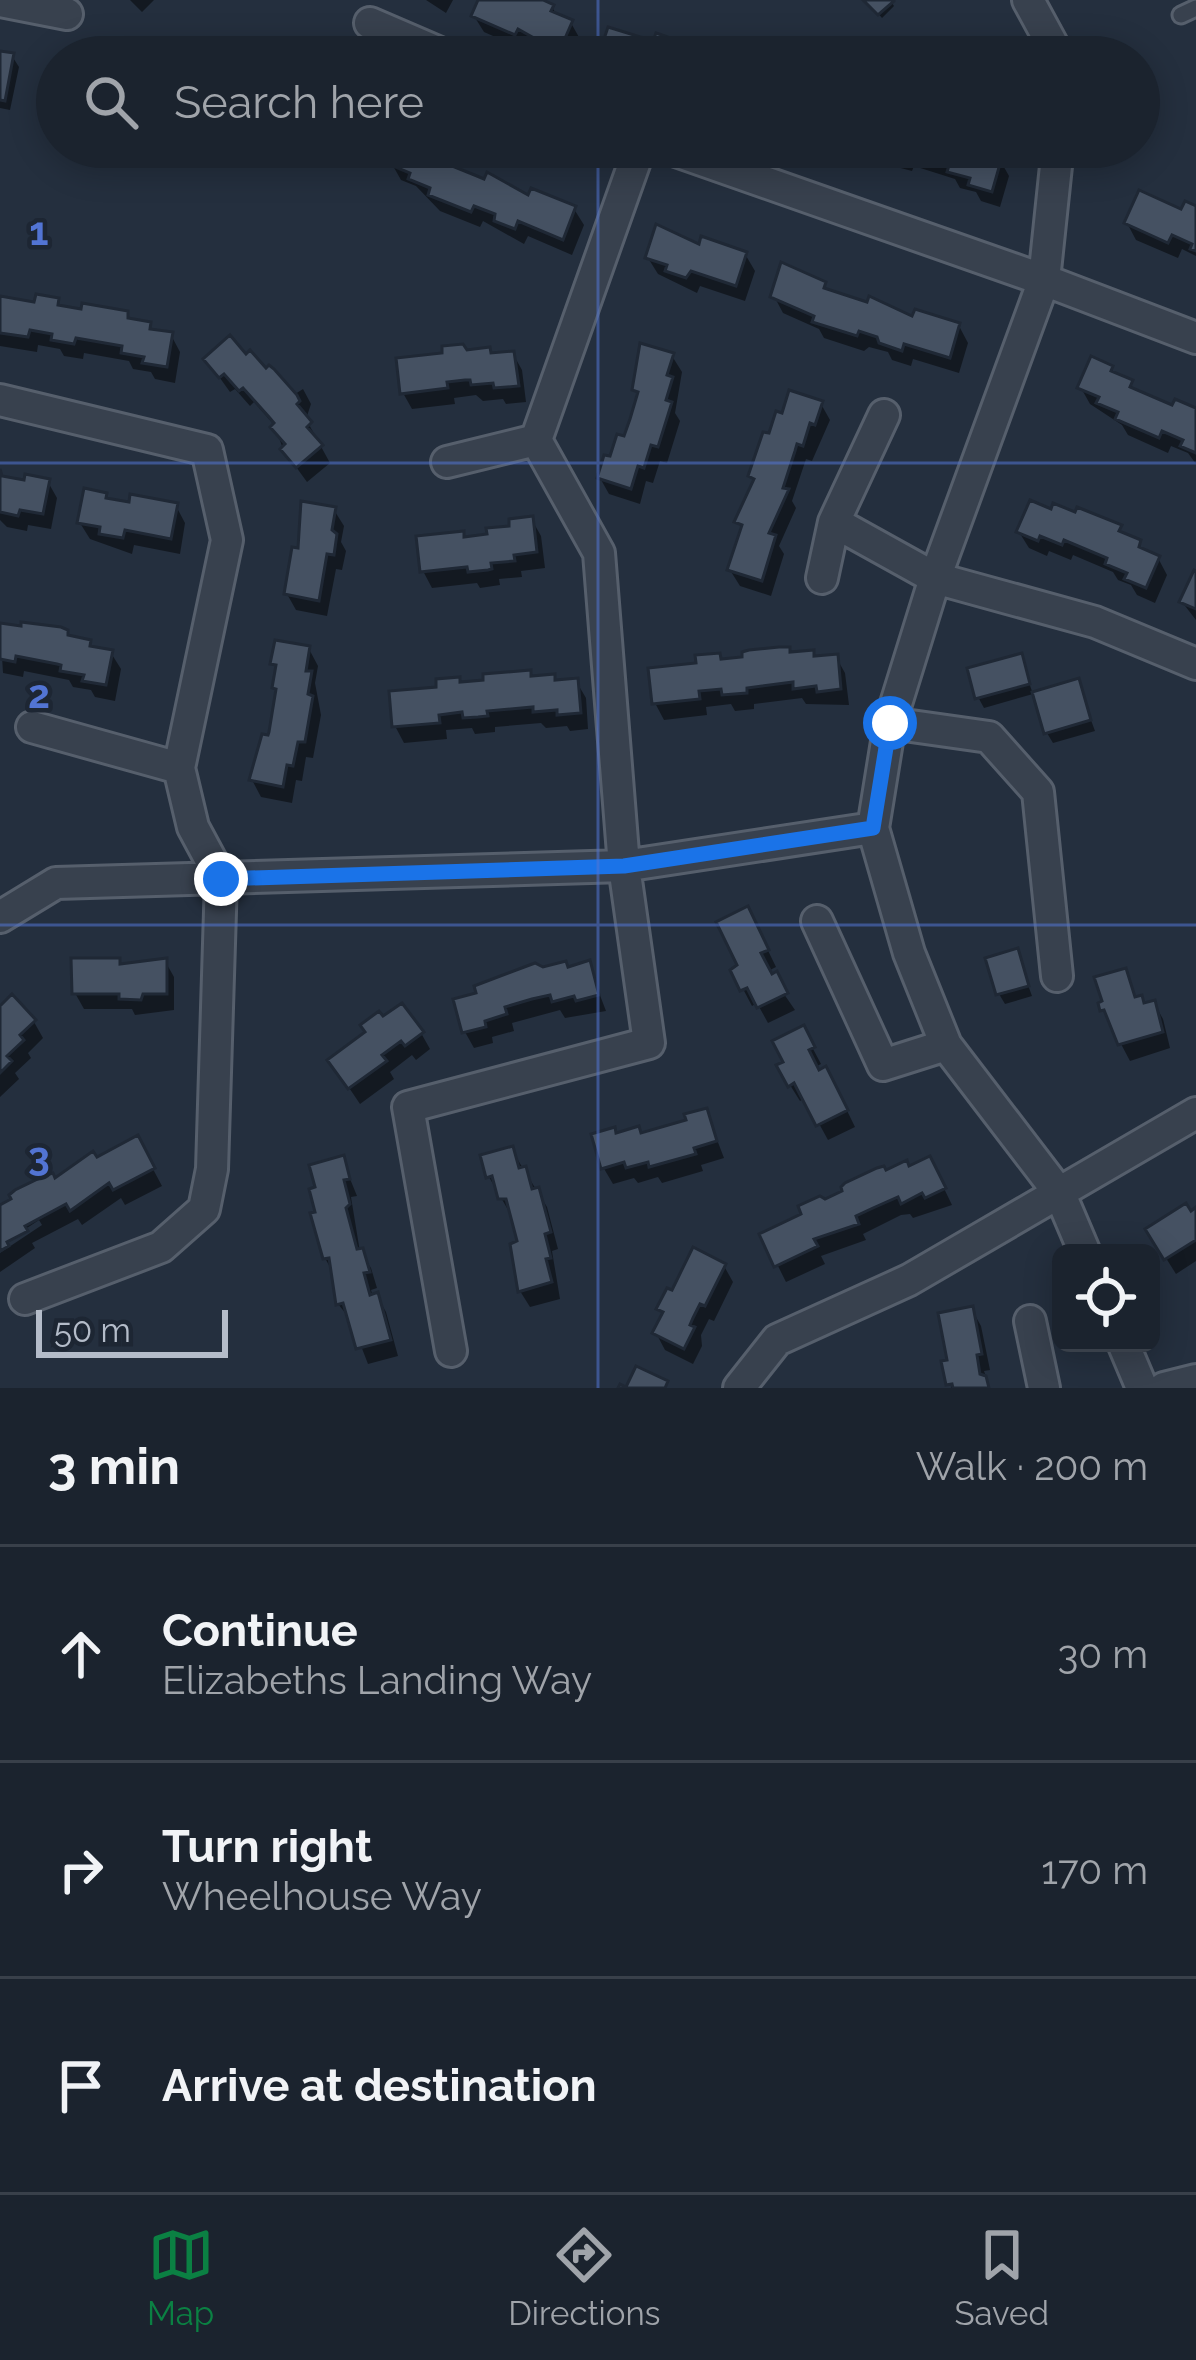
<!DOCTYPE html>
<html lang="en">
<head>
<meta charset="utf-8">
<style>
  body { margin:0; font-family:Raleway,sans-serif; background:#282f3a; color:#f1f3f6 }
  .controls { position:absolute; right:36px; bottom:36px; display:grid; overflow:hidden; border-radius:18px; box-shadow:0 6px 30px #0003 }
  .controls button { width:108px; height:108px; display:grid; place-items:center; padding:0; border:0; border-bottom:3px solid #39404a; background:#1b232e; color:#f1f3f6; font:60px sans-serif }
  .scale { position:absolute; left:36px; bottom:30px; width:192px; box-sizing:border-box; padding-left:12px; border:6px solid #b4bcc9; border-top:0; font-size:33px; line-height:42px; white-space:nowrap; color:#b4bcc9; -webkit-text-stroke:9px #1d2633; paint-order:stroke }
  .stop { position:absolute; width:36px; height:36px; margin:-27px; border:9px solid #1a73e8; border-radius:50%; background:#fff }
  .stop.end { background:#1a73e8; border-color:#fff; box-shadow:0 3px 12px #0008 }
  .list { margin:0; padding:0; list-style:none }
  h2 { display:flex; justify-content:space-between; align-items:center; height:156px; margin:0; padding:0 48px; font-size:51px }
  h2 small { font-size:39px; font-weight:400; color:#a0a4aa }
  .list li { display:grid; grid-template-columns:78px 1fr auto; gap:36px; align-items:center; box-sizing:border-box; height:216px; padding:0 48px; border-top:3px solid #39404a }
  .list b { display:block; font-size:45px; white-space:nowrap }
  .list p { margin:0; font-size:39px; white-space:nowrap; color:#a0a4aa }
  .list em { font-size:39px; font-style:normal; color:#a0a4aa }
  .icon { flex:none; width:66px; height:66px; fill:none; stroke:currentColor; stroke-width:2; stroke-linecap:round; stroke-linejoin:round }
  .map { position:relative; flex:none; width:1196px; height:1388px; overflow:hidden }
  .search { position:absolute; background:#1b232e; box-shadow:0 6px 30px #0003; left:36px; right:36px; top:36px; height:132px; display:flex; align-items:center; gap:30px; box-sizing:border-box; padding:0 42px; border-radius:66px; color:#a0a4aa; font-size:45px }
  .sheet { height:804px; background:#1b232e }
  nav { display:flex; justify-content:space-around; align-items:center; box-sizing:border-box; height:168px; border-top:3px solid #39404a; background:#1b232e; font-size:33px; color:#a0a4aa }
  nav a { display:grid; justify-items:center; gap:6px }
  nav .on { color:#0b8043 }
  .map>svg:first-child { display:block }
</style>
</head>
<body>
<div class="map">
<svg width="1196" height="1388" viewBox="0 0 1196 1388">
  <rect width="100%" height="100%" fill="#242f3e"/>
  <!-- shadow -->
  <path fill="#0007" d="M130,0H154L142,12Z
    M426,0H453L446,13Z
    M481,0H536L552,7L558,17L571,23L580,39L573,57H552L528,43L525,50L484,32L474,16Z
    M867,0H890L894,6L882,18Z
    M0,54L12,56L19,67L10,110L0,108Z
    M398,147H425L443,157L449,168L529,199L574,209L584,225L572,255L528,236L524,244L483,221L480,227L440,211L416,186L401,180L392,164Z
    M826,147H979L984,156L1000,160L1009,176L1000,207L981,201L976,192L960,188L955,179L914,166L912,171L893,166L889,158L869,152L867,159Z
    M1196,211V256L1182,249L1178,258L1136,240L1127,223Z
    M681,242L745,254L755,271L745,301L700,286L697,293L658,274L648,258Z
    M824,285L829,293L914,320L959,326L968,343L959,373L913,359L911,366L892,360L888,352L869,347L864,351L824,338L819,329L783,313L774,296Z
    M0,299L37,305L57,301L62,309L126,314L130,320L149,325L153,332L171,335L180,352L175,383L155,379L151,372L133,369L129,361L84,353L83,359L64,356L60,349L38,345L37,352L0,346Z
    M466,353L513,354L522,370L526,402L506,404L503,399L483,401L476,395L454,398L455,404L412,409L403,393L445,355Z
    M672,356L682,372L675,413L680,421L667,463L660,461L653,483L646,481L640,504L609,494L600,478L625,440L640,398L635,389Z
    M207,360L292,396L303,389L311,404L306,419L330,463L307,482L283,449L275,426L254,402L250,406L235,389L230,392Z
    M1111,368L1116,377L1130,383L1137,394L1196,412V464L1188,453L1171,446L1168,453L1128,435L1122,425L1090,404L1081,388Z
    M821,404L830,420L812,461L806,459L792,501L796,508L779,546L784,554L771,596L740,586L730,570L743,531L738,522L755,483L751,477L770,437Z
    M0,472L5,480L48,482L57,498L51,529L28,525L27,531L7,527L0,520Z
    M106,495L109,502L176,506L185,523L180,554L134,545L132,554L90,539L80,523Z
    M334,510L344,526L341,542L346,551L342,570L336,569L327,616L296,610L287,594L301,551Z
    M532,520L541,536L545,568L521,571L522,577L499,579L500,585L480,588L477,583L432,588L423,571L465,540Z
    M1119,528L1125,537L1158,558L1167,575L1155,603L1137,595L1131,585L1118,580L1113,572L1073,555L1071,560L1049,551L1047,556L1029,548L1019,532Z
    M1196,574V620L1182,602Z
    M0,623L89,642L93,649L111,653L121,669L115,701L95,697L91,690L73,687L69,680L24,671L23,677L3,673Z
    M309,649L318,666L315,683L321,715L313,758L306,757L302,781L296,780L292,803L261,797L252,780L271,739L279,695L275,688L278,671L274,664Z
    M791,655L836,657L845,673L849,705L806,704L802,698L754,704V709L735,711L731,704L706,707L707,715L664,720L655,703L722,662Z
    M1020,657L1033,694L984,708L978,697Z
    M532,679L576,681L586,698L588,729L570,731L567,726L546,728L541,723L495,727V732L475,734L472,728L446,730L447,739L404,743L395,726L461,685Z
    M1077,682L1095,731L1053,743L1047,733Z
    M756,926L776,967L768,971L795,1010L768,1023L757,1003L752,1006L733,970L741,966Z
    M1016,952L1032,996L1005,1004L999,994Z
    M165,961L174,977V1010L135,1015L132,1009H84L75,993L121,967Z
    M565,964L568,970L588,964L606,1011L565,1018L560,1010L512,1023L514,1031L492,1037L493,1043L474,1048L465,1032Z
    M1124,971L1137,1000L1144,1006L1154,1003L1163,1019L1170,1048L1130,1061L1103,1010Z
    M0,1014L34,1022L43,1038L28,1053L31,1058L15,1073L19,1079L0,1097Z
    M803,1030L821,1064L815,1067L835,1086L855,1127L828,1140L805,1098L800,1101L790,1085Z
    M421,1033L430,1049L416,1060L412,1055L390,1072L394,1079L360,1104L331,1061Z
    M706,1111L724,1158L701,1165L703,1171L662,1183L658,1177L638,1183L634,1178L613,1184L603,1167L616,1136H641L690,1122Z
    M137,1139L162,1186L125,1205L121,1198L82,1225L78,1219L32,1243L35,1248L0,1272V1253L42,1225L39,1220L0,1246V1208Z
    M511,1149L547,1207L558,1249L552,1251L560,1299L530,1307L520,1291L521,1243L511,1215L489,1177Z
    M342,1159L357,1196L351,1197L360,1252L371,1268L377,1288L371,1290L373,1297L377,1296L386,1312L398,1356L368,1364L351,1320L338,1304L333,1284L338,1282L325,1258Z
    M909,1170L938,1176L952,1205L913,1218L910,1214L901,1215L863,1234L866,1240L821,1256L825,1264L786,1282L763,1236L847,1192L848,1181L850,1186Z
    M1196,1210V1261L1176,1274L1149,1231Z
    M724,1266L733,1282L714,1321L709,1319L701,1335L702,1346L693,1364L665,1350L656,1333L664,1316L660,1309Z
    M972,1310L981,1326L990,1370L984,1371L990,1388H951L950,1362Z"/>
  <!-- building -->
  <path fill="#455162" stroke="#1f2835" stroke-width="3" d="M478,0H543L554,5L551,11L573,20L559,52L518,29L515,35L471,16Z
    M863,0H894V1L878,15Z
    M608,27L653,41L656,33L679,41L677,47L694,53L698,54L700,48L729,57H598Z
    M123,43L129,57H94L110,50Z
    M0,51L14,53L5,101L0,100Z
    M395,147H426L445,155L442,162L477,176L484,179L487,172L528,195L531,188L576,206L563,240L518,221L515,229L494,221L495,214L474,206L471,212L428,195L430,188L408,179L410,173L388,164Z
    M881,147H981L980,151L1002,157L992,192L968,185L970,178L947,172L949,165L905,151L903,156Z
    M1139,190L1181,209L1185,201L1196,206V251L1190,249L1192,244L1172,235L1168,243L1124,223Z
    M656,224L699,244L701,236L747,252L736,286L691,271L686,278L665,271L667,265L645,258Z
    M781,262L826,282L824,288L867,302L869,296L912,316L915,309L960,323L950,358L904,344L902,351L879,343L877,337L859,331L857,336L812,322L814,316L770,297Z
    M36,294L59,298L58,305L81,309L82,303L128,311V318L151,322L150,329L173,332L167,367L142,363L144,357L121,353L122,346L76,338L74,344L51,340L52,334L30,330L28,337L0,333V296L34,302Z
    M230,335L246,354L250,350L266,368L269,365L274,369L297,395L300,401L297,404L312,422L307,427L323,445L296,468L280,449L285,444L270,427L274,423L269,417L243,388L239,391L224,374L219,378L203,359Z
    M640,343L674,353L667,375L673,377L666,400L672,402L658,447L651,445L644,468L638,466L631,489L597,478L604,455L610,456L617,434L624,436L630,419L638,392L632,390Z
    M463,344L467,350L490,347L491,353L514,351L519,386L494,388L493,383L471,385L470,380H465L447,382L448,388L400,394L396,358L442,353V346Z
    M1091,356L1113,366L1111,371L1133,380L1130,387L1172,405L1175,399L1196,408V453L1180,446L1183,440L1162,431L1159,438L1115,419L1118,412L1096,403L1099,397L1077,388Z
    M789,390L823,401L815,425L810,423L803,446L797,444L795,451L783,488L789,489L769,533L776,535L762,581L727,570L742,525L734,522L754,479L748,476L763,432L769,433L776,411L782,413Z
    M0,469L2,476L24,480L25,474L50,479L43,514L20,510L18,516L0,512Z
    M84,488L107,493L106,498L129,502L130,494L178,503L171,539L125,530L123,538L99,534L100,527L77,523Z
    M1030,500L1051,509L1053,503L1075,512L1077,507L1122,525L1119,531L1141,540L1139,547L1160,556L1146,588L1124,579L1127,573L1105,564L1107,558L1064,540L1062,545L1040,536L1038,541L1016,532Z
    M301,501L336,507L332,530L337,534L334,555L327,554L319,601L284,594L292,547L298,548Z
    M533,516L537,552L514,555L515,561L491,563L492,569L488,570L468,572L467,567L420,572L416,536L464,531V537L487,534L486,528L509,526V519Z
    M1194,570L1196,571V609L1179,602Z
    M21,622L61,627L68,630V635L91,640L90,646L113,650L106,685L82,681L84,675L60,671L61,665L57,664L16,656L15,662L0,659V623L21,626Z
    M275,640L310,646L306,671H312L308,694L313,696L305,742H298L293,766L287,765L283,787L249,780L262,734L268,735L269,732L276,689L272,688L276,665L270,664Z
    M779,647H790V652L814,650V656L838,654L841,689L817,692L816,686L793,689V682L747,688V693L722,695L721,689L699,691L700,699L652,704L648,668L696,663L695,655L720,653L721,659L742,657V652L749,650Z
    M1022,653L1030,684L975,699L967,668Z
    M531,670V676L555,674V680L578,678L581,713L557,715V710L533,712V707L487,711L488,716L478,717L463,718L462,712L439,715L440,723L392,727L389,691L436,687V679L460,677V682L483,680V674Z
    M1079,678L1091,720L1044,734L1032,692Z
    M748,906L769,950L761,953L772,974L777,971L788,993L757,1008L747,988L740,991L730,970L737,965L716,922Z
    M1018,948L1029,986L996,995L985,958Z
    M71,958H120V964L167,958V994H143L141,1000L119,999V994H72Z
    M590,960L599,995L576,1001L574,996L552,1002L550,995L532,999L505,1007L507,1014L485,1021L486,1027L462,1033L453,999L476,993L474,986L535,963L543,967L566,961L568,967Z
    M1126,968L1135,997L1142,995L1144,1003L1155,1000L1163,1032L1118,1045L1104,1010L1100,1011L1098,1003L1102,1001L1094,977Z
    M12,994L36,1020L20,1035L24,1040L7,1056L12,1061L0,1073V1006Z
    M402,1003L424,1032L405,1046L401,1041L382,1055L387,1061L348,1089L327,1060L365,1032L360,1025L379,1011L383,1016Z
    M804,1025L815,1047L809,1050L819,1070L826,1066L848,1110L816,1126L794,1083L788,1087L776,1065L783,1062L772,1041Z
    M707,1108L717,1141L694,1148L696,1154L649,1167L648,1162L626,1168L624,1162L601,1169L591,1134L615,1127L616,1133L639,1126L641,1133L686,1120L684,1114Z
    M138,1135L155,1168L113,1190L109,1183L70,1211L66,1204L25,1226L28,1231L7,1242L9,1246L0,1251V1205L11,1199L9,1195L15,1190L46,1175L53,1173L55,1178L93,1151L97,1157Z
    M513,1146L519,1168L526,1166L532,1189L539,1187L551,1232L545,1234L551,1258L546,1259L552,1282L518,1292L510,1244L517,1241L506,1199H498L492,1176L486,1178L480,1155Z
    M344,1155L350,1179L344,1180L350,1204L346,1208L357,1249L363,1248L365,1255L370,1272L364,1273L370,1295L378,1292L391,1340L356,1349L343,1303L336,1305L329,1258L323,1259L310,1213L315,1212L309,1189L315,1187L309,1165Z
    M930,1156L946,1188L925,1198L922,1193L901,1204L898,1197L873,1208L856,1216L859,1224L814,1239L818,1246L774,1267L759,1234L801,1214L798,1206L820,1196L825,1199L842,1191L841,1187L845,1183L877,1168L884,1166L886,1170L907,1160L909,1166Z
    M1186,1203L1191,1211L1196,1207V1240L1164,1260L1145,1229Z
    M693,1247L726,1264L705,1306L700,1304L693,1318L690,1325L695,1327L684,1349L652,1333L663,1312L656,1309L667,1288L672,1290Z
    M973,1306L982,1354L977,1355L980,1374L986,1376L989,1388H953L952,1384L946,1385L941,1361L947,1360L938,1313Z
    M636,1366L668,1381L665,1388H618L620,1384L626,1387Z"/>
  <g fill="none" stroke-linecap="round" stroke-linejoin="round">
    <defs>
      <path id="service" d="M1181,15L1196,8"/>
      <path id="minor" d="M1028,0L1059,57
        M0,1L67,14
        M370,23L449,57
        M665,147L1044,280L1196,338
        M1058,147L1044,280L935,578L890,723L873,828L909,953L946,1045L1060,1194L1085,1253
        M0,400L207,450L227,540L179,768L193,827L221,879
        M447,462L536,440
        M834,522L935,578L1095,622L1196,664
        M822,578L834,522L884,415
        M890,723L989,737L1038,792L1057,976
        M32,727L179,768
        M0,917L56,883L624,866L873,828
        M817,921L883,1065L946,1045
        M25,1299L161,1247L204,1209L212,1169L221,879
        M1030,1321L1044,1388
        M1123,1343L1142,1388
        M451,1351L408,1107L649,1043L624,866L599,553L536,440L640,147
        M739,1388L777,1340L909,1280L1196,1113
        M1164,1388L1196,1380"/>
    </defs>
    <!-- service casing -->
    <use href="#service" stroke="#565f6c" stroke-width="21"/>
    <!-- minor casing -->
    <use href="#minor" stroke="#565f6c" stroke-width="36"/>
    <!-- service -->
    <use href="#service" stroke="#38414e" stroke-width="15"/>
    <!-- minor -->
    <use href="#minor" stroke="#38414e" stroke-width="30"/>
  </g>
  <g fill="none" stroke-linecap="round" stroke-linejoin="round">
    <!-- route -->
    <path stroke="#1a73e8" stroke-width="15" d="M221,879L624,866L873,828L890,723"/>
  </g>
  <!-- grid -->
  <path fill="none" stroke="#5274d3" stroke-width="3" stroke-opacity="0.55" d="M598,0V57M598,147V1388M0,463H1196M0,925H1196"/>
  <g font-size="39" text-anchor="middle" font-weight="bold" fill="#5274d3" stroke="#1d2633" stroke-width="9" stroke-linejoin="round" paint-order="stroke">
    <text x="39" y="245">1</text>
    <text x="39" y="708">2</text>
    <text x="39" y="1170">3</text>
  </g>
</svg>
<div class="controls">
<button><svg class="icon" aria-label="locate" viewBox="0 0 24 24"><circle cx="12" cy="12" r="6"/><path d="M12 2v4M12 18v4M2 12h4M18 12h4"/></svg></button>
</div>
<div class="scale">50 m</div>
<div class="stop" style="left:890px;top:723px"></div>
<div class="stop end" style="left:221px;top:879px"></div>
<div class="search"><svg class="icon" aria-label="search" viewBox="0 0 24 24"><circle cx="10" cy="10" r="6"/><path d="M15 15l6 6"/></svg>Search here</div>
</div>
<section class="sheet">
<h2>3 min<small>Walk · 200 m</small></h2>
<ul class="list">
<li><svg class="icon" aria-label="ahead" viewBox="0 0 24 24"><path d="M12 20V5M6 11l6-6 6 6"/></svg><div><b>Continue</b><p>Elizabeths Landing Way</p></div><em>30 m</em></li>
<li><svg class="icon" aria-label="right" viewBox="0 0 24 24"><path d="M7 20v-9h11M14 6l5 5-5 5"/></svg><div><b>Turn right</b><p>Wheelhouse Way</p></div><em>170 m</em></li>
<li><svg class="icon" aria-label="arrive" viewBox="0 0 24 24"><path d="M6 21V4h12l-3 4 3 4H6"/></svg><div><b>Arrive at destination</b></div></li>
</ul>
</section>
<nav>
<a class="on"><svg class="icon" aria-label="map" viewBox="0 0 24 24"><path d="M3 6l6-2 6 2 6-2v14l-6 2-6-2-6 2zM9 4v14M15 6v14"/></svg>Map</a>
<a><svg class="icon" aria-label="directions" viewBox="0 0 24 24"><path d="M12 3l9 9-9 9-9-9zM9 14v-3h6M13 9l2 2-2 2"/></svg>Directions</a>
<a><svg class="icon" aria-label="saved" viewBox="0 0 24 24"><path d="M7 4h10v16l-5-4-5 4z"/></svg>Saved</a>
</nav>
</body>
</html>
